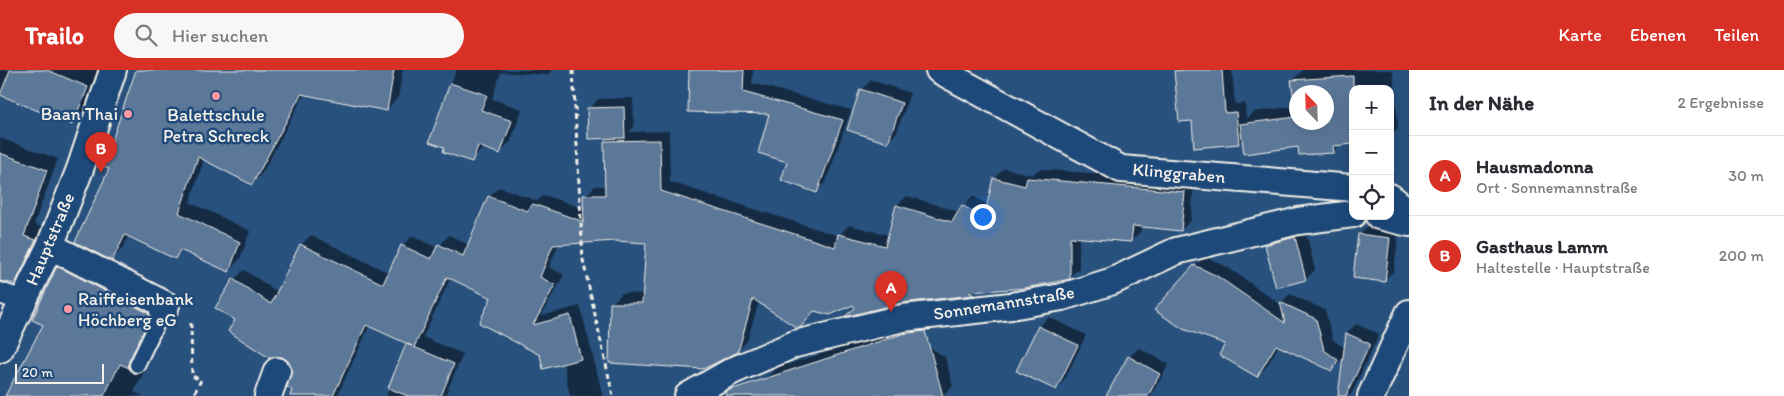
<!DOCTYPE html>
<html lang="de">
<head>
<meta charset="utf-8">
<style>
  body { margin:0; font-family:Itim,sans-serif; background:#f7f7f7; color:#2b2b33 }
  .controls { position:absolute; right:15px; top:15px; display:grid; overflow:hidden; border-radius:10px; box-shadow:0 5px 20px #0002 }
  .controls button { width:45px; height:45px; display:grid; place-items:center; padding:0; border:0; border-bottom:1px solid #e1e1e2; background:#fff; color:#2b2b33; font:25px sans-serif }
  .compass { position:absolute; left:1289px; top:15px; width:45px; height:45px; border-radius:50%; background:#fff; box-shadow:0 5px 20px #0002; rotate:337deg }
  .scale { position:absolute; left:15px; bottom:12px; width:89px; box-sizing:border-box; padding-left:5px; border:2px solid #f4f1e8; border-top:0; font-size:14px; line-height:18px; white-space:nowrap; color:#f4f1e8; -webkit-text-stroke:4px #1f4a7a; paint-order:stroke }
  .you { position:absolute; left:982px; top:146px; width:18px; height:18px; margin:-12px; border:4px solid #fff; border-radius:50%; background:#1a73e8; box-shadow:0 0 0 8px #1a73e833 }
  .badge { display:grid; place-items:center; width:32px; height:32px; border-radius:50%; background:#d93025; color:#fff; font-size:16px; font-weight:700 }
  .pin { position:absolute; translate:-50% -41px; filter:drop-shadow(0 1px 2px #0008) }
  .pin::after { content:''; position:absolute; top:26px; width:18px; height:15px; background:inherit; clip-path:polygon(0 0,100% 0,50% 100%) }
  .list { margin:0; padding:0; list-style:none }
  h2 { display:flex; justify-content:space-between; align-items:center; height:65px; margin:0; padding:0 20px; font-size:21px }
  h2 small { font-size:16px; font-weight:400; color:#7c7c81 }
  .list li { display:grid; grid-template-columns:32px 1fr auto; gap:15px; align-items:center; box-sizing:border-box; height:80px; padding:0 20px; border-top:1px solid #e1e1e2 }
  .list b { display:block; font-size:19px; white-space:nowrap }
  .list p { margin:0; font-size:16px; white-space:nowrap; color:#7c7c81 }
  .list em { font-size:16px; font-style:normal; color:#7c7c81 }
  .icon { flex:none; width:28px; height:28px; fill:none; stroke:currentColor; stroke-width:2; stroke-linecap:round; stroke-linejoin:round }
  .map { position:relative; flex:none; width:1409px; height:326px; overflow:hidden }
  header { display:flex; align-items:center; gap:30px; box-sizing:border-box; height:70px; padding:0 25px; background:#d93025; color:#fff }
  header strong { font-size:24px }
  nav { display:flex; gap:28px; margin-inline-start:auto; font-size:18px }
  .search { width:350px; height:45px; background:#f7f7f7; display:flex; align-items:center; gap:12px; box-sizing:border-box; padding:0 18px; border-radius:28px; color:#7c7c81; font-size:19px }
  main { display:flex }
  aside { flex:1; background:#fff }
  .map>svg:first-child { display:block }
</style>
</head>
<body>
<header>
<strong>Trailo</strong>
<div class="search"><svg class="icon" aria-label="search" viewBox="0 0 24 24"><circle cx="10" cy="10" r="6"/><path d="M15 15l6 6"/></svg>Hier suchen</div>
<nav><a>Karte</a><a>Ebenen</a><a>Teilen</a></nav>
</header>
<main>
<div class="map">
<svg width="1409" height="326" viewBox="0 0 1409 326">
  <rect width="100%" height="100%" fill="#28517e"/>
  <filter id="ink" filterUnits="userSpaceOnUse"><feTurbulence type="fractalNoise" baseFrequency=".02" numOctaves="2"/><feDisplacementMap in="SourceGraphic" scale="10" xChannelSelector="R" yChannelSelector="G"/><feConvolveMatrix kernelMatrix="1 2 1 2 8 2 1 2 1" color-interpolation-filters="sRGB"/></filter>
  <g filter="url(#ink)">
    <!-- shadow -->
    <path fill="#0007" fill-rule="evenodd" d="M0,0H98L83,42L72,53L0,26Z
      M137,0H403L398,28L386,40L305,23L263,102L252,113L204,89L190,132L250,161L240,189L229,200L183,180L175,188L129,165L123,178L112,189L111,99Z
      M456,0H552L547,5L501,2L492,29L522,39L511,71L500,82L484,77L472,90L446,76L431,71Z
      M690,0H753L752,13L851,40L826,112L816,121L789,91L770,43Z
      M1177,0H1232L1235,34L1245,33L1246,49L1254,42L1296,36L1292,11L1303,0H1393L1398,58L1390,66V19H1353L1341,74L1333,81L1243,68L1238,73L1193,49L1175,2ZM1296,22H1326V52H1296Z
      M871,10L910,23L897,62L888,72L861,20Z
      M633,28L634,57L629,62L669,61L670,112L839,166L849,155L889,165L897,135L907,126L960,142L973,126L988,135L995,108L1004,98L1032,105L1039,99L1194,112L1191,150L1181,160L1141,156V161L1131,171L1079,167V198L1069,208L977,221L973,224L901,232L848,244L856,237L854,234L815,240L800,256L759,232L747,271L737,281L612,233L622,223L644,224L648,171L616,170L559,173L549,197L564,205L541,246L580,236L603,326H570L563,292L541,284L493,228L451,207L423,267L463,284L445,326H386L409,273L370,255L337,326H291L294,319L293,299L290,291L217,237L234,210L244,200L278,222L301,175L311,165L389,203L402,176L412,166L438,178L449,165L469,175L489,127L499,117L537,131L544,125L585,139V126L595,116H606L605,72L610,67L589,39L598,29Z
      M0,68L58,89L34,154L46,159L25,202L14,213L0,207Z
      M1369,155L1399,159L1394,201L1384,210L1359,165Z
      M1305,158L1315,200L1306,209L1266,175L1276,165Z
      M69,186L159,232L144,292H149L134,322L143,326H6L44,254L58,197Z
      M1205,186L1227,197L1280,234L1290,224L1325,240L1333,270L1345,278L1347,263L1356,254L1379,264L1352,323L1349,326H1339L1344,287L1332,299L1279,275L1267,296L1257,306L1227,274L1195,196Z
      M1049,247L1086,265L1065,309L1056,319L1039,256Z
      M919,253L912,266L945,287L953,316L943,326H758L764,309L779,297Z
      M1139,278L1169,294L1151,326H1107L1129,287Z"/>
    <!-- building -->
    <path fill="#5b7899" stroke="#f4f1e8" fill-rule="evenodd" d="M10,0H47L88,17L72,55L0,25Z
      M136,0H394L387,41L301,24L252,115L198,87L179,143L240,172L229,202L180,180L175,189L125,165L112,191L75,172L109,99L103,97Z
      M689,0H744L743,22L843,50L817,123L781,110L787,92L758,83L769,44L688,42Z
      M1185,0H1222L1225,43L1236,42L1239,74L1194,78L1192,51L1179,52L1174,1Z
      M1353,6V74L1333,76L1334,83L1299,85L1298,77L1244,84L1240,54L1296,47L1291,10ZM1296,22H1326V52H1296Z
      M450,13L487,25L481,40L512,51L500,84L478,76L472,92L443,82L444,77L429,72Z
      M860,19L902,33L888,73L847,60Z
      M624,37L625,68L588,69L587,38Z
      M660,70L661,121L835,177L838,164L885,176L896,135L952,152L962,135L984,148L993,108L1025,116L1027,108L1185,122L1181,161L1133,156L1131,172L1070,167V209L1025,218L969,222L974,225L901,233L844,247L855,238L853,235L830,245L814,241L801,257L797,258L753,229L738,282L703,299L609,293L610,233H642L646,173L616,171L553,175L540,207L555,215L533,255L570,245L581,289L543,299L540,285L479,253L491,228L447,207L414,277L454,294L441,326H408L388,318L406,274L412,276L366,255L333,326H290L292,320L287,317L292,299L288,291L282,287L269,288L228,261L235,250L215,238L233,209L271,234L300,174L383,214L401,175L431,189L438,174L463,186L488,126L527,141L533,134L584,152L583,125H605L604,71Z
      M0,83L47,100L24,166L36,170L15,214L0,211Z
      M1358,164L1390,168L1385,212L1353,208Z
      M1295,167L1306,210L1276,218L1265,175Z
      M1194,195L1217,206L1285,253L1280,232L1316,249L1324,280L1338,290L1332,301L1276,275L1257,307L1219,285L1225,274L1183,259L1154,240Z
      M57,196L148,243L150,248L129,291V298L120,294L104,326H5L43,255L32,250Z
      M1038,256L1078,275L1056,320L1016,301Z
      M925,261L943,326H726L725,322L730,320L902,264Z
      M1346,263L1370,274L1346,326H1338Z
      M1128,286L1160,304L1148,326H1106Z"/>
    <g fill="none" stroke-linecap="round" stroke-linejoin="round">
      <defs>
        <path id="service" d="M137,295L163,241"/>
        <path id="pedestrian" d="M0,223L23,231"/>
        <path id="minor" d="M939,0L1121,99L1353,118
          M1390,127L1409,142
          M1379,146L1409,153
          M50,176L166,235L163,241
          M0,279L50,176L80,99L113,0
          M268,326L277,301
          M688,326L732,301L795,274L903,248L1011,236L1062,227L1113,211L1176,181L1298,151L1353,144
          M1371,326L1409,243"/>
      </defs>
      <!-- service casing -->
      <use href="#service" stroke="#f4f1e8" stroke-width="18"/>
      <!-- pedestrian casing -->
      <use href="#pedestrian" stroke="#f4f1e8" stroke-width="24"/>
      <!-- minor casing -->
      <use href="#minor" stroke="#f4f1e8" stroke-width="30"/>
      <!-- path -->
      <path stroke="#f4f1e8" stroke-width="3" stroke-dasharray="5 4" stroke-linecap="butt" d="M573,0L583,190L613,326
        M191,253L192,306L201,310L194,324L198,326"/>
      <!-- service -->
      <use href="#service" stroke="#1f4a7a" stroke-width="14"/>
      <!-- pedestrian -->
      <use href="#pedestrian" stroke="#1f4a7a" stroke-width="20"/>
      <!-- minor -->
      <use href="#minor" stroke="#1f4a7a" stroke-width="26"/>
    </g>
  </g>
  <!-- markers -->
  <g fill="#ff9aa2" stroke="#1f4a7a" stroke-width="2">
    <circle cx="216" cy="26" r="5"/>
    <circle cx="128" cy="44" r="5"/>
    <circle cx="68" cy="239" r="5"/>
  </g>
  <g text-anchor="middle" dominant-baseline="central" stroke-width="5" stroke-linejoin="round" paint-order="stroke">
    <!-- poi labels -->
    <g font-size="18" fill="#f4f1e8" stroke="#1f4a7a" text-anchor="end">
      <text x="118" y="44">Baan Thai</text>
      <text x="216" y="45" text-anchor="middle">Balettschule<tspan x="216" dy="21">Petra Schreck</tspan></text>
      <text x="78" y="229" text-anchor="start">Raiffeisenbank<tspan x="78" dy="21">Höchberg eG</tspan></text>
    </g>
    <!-- street labels -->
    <g font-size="18" fill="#f4f1e8" stroke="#1f4a7a">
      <text transform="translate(1179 103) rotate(5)">Klinggraben</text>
      <text transform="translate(50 169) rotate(-67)">Hauptstraße</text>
      <text transform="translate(1004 233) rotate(-9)">Sonnemannstraße</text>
    </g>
  </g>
</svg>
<div class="controls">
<button>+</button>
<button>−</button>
<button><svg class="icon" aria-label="locate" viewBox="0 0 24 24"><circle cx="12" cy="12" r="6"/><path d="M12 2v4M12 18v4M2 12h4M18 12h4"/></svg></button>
</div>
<svg class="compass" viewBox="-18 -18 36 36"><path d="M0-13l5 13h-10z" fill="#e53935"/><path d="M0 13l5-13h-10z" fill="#7c7c81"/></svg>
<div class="scale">20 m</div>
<div class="you"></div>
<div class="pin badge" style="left:891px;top:242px">A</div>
<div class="pin badge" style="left:101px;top:103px">B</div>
</div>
<aside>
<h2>In der Nähe<small>2 Ergebnisse</small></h2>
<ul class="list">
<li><span class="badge">A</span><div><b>Hausmadonna</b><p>Ort · Sonnemannstraße</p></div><em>30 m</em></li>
<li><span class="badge">B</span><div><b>Gasthaus Lamm</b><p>Haltestelle · Hauptstraße</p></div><em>200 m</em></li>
</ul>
</aside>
</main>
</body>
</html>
